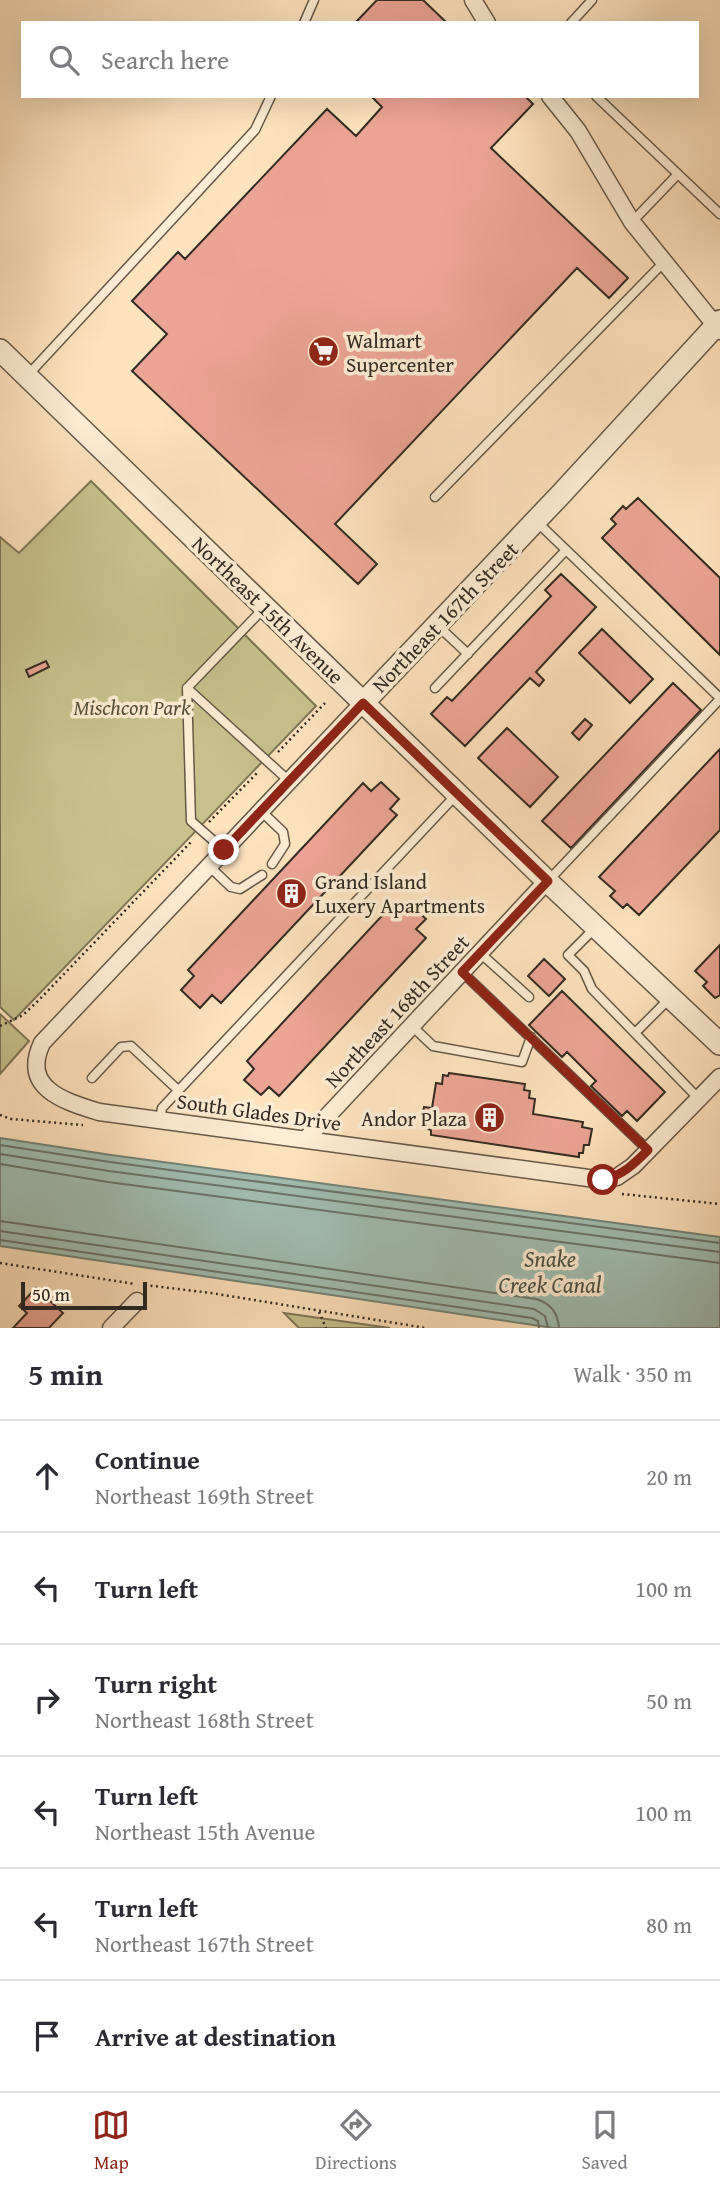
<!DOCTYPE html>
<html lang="en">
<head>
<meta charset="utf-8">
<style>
  body { margin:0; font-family:"Gentium Book Plus",serif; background:#f7f7f7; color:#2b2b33 }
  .scale { position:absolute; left:21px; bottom:18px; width:126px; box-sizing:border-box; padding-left:7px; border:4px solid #332b21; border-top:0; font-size:19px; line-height:24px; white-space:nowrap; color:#332b21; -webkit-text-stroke:5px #feedd5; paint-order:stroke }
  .stop { position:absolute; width:21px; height:21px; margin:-16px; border:5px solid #8f2418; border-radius:50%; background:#fff }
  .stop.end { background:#8f2418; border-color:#fff; box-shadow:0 2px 7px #0008 }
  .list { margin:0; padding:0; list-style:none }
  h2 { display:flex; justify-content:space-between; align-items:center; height:91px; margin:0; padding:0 28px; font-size:30px }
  h2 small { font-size:23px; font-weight:400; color:#7c7c81 }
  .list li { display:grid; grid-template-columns:46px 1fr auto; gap:21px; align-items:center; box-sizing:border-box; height:112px; padding:0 28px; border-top:2px solid #e1e1e2 }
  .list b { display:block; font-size:26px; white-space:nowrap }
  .list p { margin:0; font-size:23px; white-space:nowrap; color:#7c7c81 }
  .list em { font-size:23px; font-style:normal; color:#7c7c81 }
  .icon { flex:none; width:38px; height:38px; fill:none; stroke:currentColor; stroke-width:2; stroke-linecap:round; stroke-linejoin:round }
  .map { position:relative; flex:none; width:720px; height:1328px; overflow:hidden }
  .search { position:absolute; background:#fff; box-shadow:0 7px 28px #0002; left:21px; right:21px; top:21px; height:77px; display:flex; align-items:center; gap:18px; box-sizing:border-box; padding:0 24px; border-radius:0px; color:#7c7c81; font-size:26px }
  .sheet { height:763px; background:#fff }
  nav { display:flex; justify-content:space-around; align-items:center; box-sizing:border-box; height:98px; border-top:2px solid #e1e1e2; background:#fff; font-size:19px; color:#7c7c81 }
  nav a { display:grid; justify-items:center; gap:4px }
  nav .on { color:#8f2418 }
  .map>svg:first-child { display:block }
</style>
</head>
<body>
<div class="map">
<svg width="720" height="1328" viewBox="0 0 720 1328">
  <rect width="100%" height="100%" fill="#fee3bf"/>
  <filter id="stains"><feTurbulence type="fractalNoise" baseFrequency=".00286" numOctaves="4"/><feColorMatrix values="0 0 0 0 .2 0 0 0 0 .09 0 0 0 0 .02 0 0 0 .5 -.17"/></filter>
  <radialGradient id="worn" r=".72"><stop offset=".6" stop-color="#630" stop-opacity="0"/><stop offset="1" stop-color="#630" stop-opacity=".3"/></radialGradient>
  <!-- green -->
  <path fill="#c8c18d" stroke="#7e7657" stroke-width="2" d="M91,481L316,706L14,1020L0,1007V537L19,553Z
    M0,1014L29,1041L0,1074Z
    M284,1313L390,1328H299Z"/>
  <!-- water -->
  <path fill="#a0beb1" stroke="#748377" stroke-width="2" d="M0,1138L111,1155L720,1237V1328H554L0,1246Z"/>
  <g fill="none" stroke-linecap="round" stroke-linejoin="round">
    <!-- shore -->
    <path stroke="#6a7469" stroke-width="2" d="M0,1145L110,1162L720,1243
      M0,1154L109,1171L720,1252
      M0,1164L108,1182L720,1263
      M0,1221L536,1299C550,1303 558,1313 559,1328
      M0,1231L534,1309L545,1316L548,1328
      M0,1240L532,1318L538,1321L539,1328"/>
  </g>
  <!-- building -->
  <path fill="#eca496" stroke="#332b21" stroke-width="2" d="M377,0H423L447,23H355Z
    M371,96H525L533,104L491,148L628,278L609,298L577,268L335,524L377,564L358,584L132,371L167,334L132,301L178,252L185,259L327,109L356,136L382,107Z
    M638,498L720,578V655L602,538L616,524L611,519L623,506L626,509Z
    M561,574L596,607L536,672L544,680L539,686L530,678L465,746L431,714L447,697L452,701L551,596L545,590Z
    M602,629L653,679L630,703L579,653Z
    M46,661L49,667L29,677L26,670Z
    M673,683L701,710L571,848L542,821Z
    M585,719L592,725L579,740L572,733Z
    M507,728L558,777L530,807L478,758Z
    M720,749V830L639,915L627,904L623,908L610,896L615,891L599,877Z
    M381,782L399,799L390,809L397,815L221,1003L212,995L200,1008L181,990L194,976L188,970L363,783L371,791Z
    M408,902L426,919L416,929L426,938L279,1096L269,1087L261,1095L244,1080L254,1069L247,1061L391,906L397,914Z
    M720,945V995L715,998L703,986L707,982L695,971Z
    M544,959L565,979L549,996L528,976Z
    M562,991L665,1092L637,1121L627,1111L622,1116L591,1086L596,1081L567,1052L562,1057L529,1025Z
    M449,1073L525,1084L524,1090L530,1091L529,1098L535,1099L533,1114L583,1122L582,1127L592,1129L589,1145H584L583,1153H579V1157L431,1135V1130L428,1129V1123L421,1122L424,1107L432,1108L436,1083L442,1084L443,1075L448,1076Z
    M36,1288L63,1313L49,1328H13L27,1313L19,1306Z"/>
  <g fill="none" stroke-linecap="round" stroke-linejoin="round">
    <defs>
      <path id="service" d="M304,23L314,0
        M571,23L592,0
        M596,96L720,214
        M632,222L678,174
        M28,375L255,130L271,96
        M435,497L664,262
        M536,521L720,698
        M437,625L468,654
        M187,688L265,607
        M435,688L566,550
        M261,811L283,832L285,844L272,864
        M224,850L191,821L187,688L289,781
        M209,866L231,887L240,889L262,875
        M549,880L720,699
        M596,927L568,955L584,971L592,989L699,1099
        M480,953L529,997
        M462,972L648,1150
        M412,1026L433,1046L522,1062L531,1037
        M635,1033L670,998
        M92,1078L121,1047L131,1046L178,1090
        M160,1120L162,1108L456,795"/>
      <path id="minor" d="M473,0L487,23
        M550,96L578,131L632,222L720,331
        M363,703L42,1043C21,1088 63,1101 99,1112L603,1180L617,1177L633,1166L720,1077
        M306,1139L547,881
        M111,1328L137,1301"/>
      <path id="tertiary" d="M0,350L547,881L720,1044
        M363,703L563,492L720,321"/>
    </defs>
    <!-- service casing -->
    <use href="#service" stroke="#665948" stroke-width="11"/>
    <!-- minor casing -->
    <use href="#minor" stroke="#665948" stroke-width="19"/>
    <!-- tertiary casing -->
    <use href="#tertiary" stroke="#665948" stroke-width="24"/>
    <!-- path -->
    <path stroke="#332b21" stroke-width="2.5" stroke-dasharray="2 3.5" stroke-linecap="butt" d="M278,752L325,703
      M209,822L258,772
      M0,1026L23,1015L38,1001L193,840
      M0,1115L11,1119L83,1125
      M622,1194L720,1204
      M0,1263L135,1284
      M145,1285L211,1293L426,1328
      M319,1312L326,1328"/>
    <!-- service -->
    <use href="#service" stroke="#feedd5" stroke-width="8"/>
    <!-- minor -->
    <use href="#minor" stroke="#feedd5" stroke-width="16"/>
    <!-- tertiary -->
    <use href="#tertiary" stroke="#feedd5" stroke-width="21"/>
  </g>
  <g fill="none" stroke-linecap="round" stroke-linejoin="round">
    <!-- route -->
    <path stroke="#8f2418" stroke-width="9" d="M224,850L363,703L548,881L462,972L648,1150C634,1164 623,1175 603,1180"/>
  </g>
  <!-- icons -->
  <defs>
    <symbol id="supermarket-disc" viewBox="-11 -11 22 22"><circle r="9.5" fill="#8f2418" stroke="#feedd5"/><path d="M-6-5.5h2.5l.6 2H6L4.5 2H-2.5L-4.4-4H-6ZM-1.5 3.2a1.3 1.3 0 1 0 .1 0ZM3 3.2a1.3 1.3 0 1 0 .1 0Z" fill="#fff"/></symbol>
    <symbol id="building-disc" viewBox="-11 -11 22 22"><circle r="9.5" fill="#8f2418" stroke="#feedd5"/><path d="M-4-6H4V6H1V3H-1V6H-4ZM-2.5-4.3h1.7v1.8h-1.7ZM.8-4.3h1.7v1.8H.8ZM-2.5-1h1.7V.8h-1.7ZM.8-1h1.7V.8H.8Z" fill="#fff"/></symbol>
  </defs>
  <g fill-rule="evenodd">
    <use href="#supermarket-disc" x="306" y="334" width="35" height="35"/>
    <use href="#building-disc" x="274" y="876" width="35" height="35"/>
    <use href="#building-disc" x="472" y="1100" width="35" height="35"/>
  </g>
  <g text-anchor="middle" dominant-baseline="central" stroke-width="7" stroke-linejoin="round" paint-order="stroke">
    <!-- poi labels -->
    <g font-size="21" fill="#332b21" stroke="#feedd5" text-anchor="start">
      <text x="346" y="340">Walmart<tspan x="346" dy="24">Supercenter</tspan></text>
      <text x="315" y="881">Grand Island<tspan x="315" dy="24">Luxery Apartments</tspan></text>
      <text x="467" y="1118" text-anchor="end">Andor Plaza</text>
    </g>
    <!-- street labels -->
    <g font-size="21" fill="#332b21" stroke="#feedd5">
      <text transform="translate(268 610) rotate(44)">Northeast 15th Avenue</text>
      <text transform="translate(445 617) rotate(-46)">Northeast 167th Street</text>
      <text transform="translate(397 1011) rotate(-47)">Northeast 168th Street</text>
      <text transform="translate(259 1112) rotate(8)">South Glades Drive</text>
    </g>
    <!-- park labels -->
    <g font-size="21" font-style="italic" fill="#58503c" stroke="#feedd5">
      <text x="132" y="707">Mischcon Park</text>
    </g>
    <!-- water labels -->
    <g font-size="23" font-style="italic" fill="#4e5045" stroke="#feedd5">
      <text x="550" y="1258">Snake<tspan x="550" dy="26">Creek Canal</tspan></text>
    </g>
  </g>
  <rect width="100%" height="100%" filter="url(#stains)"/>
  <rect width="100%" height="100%" fill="url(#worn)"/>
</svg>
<div class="scale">50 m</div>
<div class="stop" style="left:603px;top:1180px"></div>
<div class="stop end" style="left:224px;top:850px"></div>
<div class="search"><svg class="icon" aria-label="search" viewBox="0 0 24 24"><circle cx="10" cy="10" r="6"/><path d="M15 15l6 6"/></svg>Search here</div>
</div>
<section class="sheet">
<h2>5 min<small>Walk · 350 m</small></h2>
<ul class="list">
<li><svg class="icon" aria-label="ahead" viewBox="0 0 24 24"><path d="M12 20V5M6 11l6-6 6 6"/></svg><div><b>Continue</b><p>Northeast 169th Street</p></div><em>20 m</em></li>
<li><svg class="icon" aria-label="left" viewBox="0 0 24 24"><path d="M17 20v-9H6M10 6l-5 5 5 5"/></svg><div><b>Turn left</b></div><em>100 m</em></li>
<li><svg class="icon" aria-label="right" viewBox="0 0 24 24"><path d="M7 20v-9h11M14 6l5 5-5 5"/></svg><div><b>Turn right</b><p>Northeast 168th Street</p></div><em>50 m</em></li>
<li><svg class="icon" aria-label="left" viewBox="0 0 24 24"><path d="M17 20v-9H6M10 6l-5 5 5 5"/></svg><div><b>Turn left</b><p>Northeast 15th Avenue</p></div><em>100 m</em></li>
<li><svg class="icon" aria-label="left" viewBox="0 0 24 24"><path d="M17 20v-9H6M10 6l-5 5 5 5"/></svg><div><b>Turn left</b><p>Northeast 167th Street</p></div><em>80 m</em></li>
<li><svg class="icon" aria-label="arrive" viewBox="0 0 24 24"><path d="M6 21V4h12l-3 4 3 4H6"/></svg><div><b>Arrive at destination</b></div></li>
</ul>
</section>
<nav>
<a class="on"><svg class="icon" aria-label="map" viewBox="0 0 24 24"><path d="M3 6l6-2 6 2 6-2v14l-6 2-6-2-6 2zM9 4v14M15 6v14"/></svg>Map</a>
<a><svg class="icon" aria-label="directions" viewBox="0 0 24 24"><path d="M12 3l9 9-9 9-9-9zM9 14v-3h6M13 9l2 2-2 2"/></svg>Directions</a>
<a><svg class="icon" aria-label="saved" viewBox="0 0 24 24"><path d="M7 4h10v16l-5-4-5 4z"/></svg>Saved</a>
</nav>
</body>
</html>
